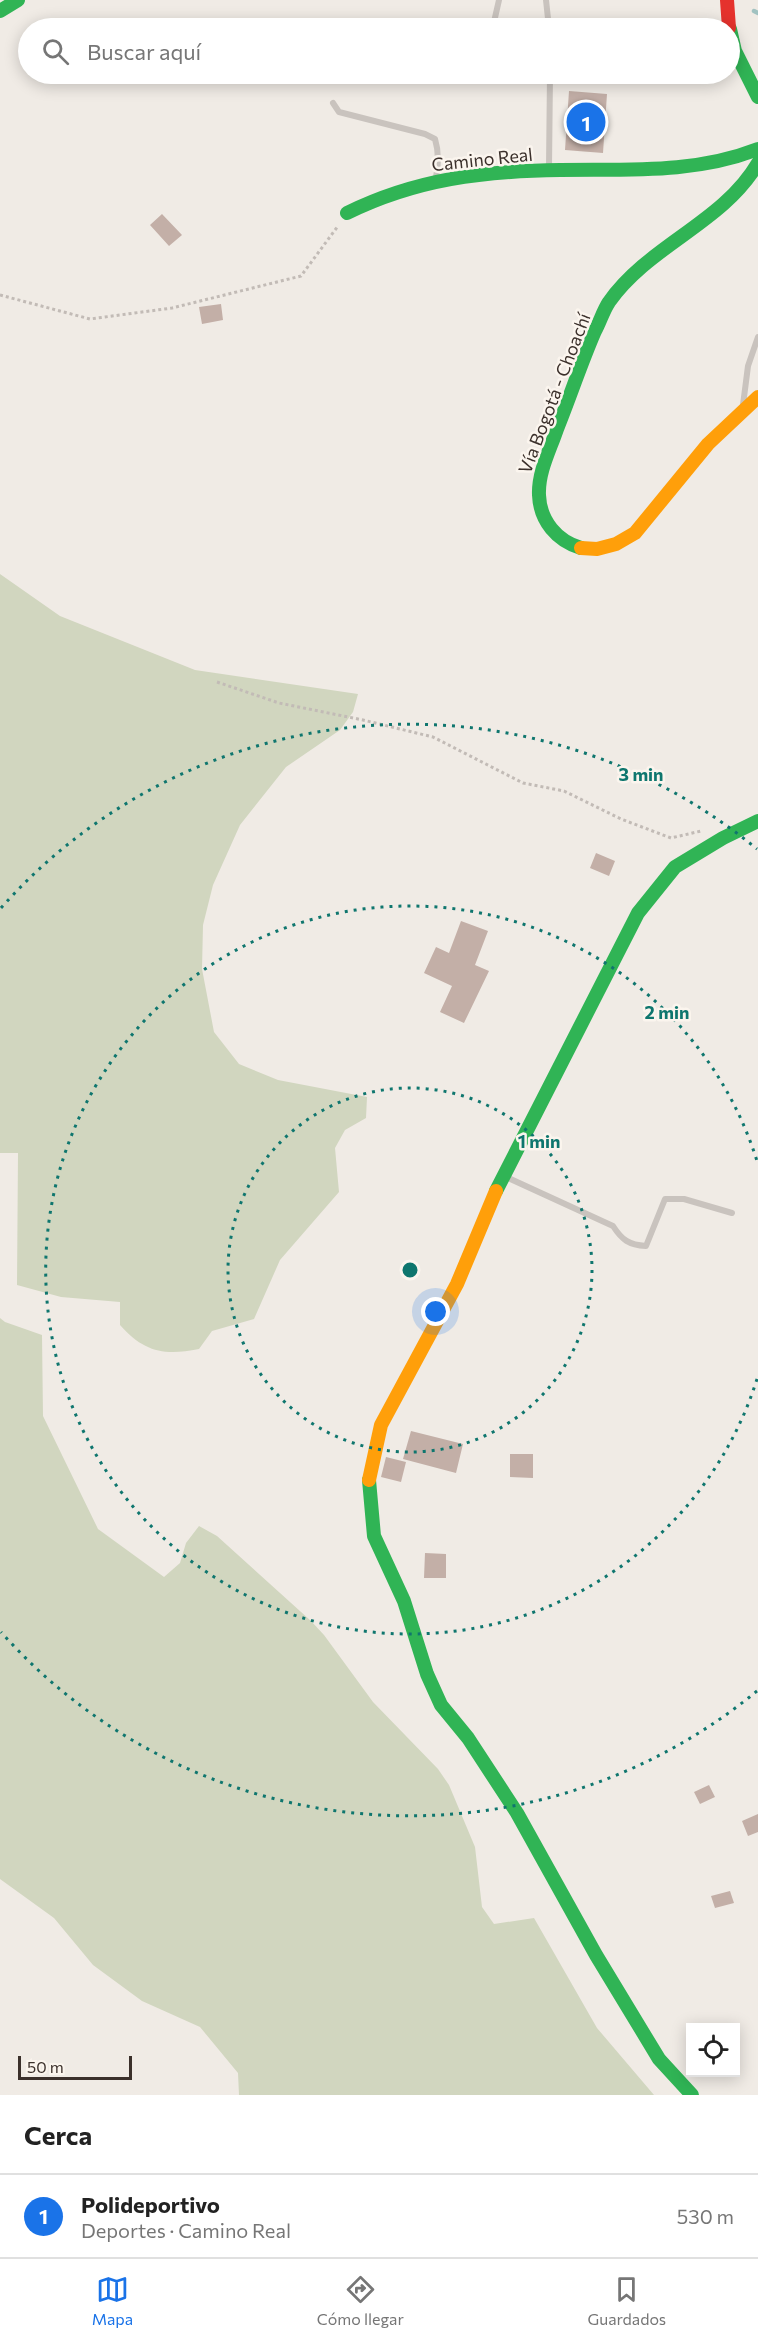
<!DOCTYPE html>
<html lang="es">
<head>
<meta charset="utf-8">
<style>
  body { margin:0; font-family:Commissioner,sans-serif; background:#f2f2f2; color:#222 }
  .controls { position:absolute; right:18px; bottom:18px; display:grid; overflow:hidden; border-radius:0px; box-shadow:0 3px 15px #0003 }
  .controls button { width:54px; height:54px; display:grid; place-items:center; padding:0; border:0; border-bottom:2px solid #e0e0e0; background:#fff; color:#222; font:30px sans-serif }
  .scale { position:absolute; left:18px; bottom:15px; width:114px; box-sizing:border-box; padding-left:6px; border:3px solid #3b302b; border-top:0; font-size:16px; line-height:21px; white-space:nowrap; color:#3b302b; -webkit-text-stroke:4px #fbf5ee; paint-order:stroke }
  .you { position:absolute; left:436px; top:1312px; width:21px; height:21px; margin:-15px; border:4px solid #fff; border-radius:50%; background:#1a73e8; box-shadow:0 0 0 9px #1a73e833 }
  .badge { display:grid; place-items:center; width:39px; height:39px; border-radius:50%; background:#1a73e8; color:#fff; font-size:20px; font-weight:700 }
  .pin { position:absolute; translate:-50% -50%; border:3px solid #fff; box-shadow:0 2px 6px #0006 }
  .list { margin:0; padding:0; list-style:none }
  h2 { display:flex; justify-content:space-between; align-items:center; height:78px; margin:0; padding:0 24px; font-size:26px }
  h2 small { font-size:20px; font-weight:400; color:#767676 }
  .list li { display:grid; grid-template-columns:39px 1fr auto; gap:18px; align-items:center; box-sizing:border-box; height:84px; padding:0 24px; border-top:2px solid #e0e0e0 }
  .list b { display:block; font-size:22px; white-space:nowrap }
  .list p { margin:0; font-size:20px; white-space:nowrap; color:#767676 }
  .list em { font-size:20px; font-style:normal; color:#767676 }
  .icon { flex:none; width:33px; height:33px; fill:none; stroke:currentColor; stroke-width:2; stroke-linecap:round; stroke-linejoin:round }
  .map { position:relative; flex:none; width:758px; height:2095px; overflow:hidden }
  .search { position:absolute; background:#fff; box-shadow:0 3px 15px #0003; left:18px; right:18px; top:18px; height:66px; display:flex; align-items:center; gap:15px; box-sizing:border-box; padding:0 21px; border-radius:33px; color:#767676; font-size:22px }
  .sheet { height:162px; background:#fff }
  nav { display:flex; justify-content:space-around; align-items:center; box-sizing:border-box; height:84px; border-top:2px solid #e0e0e0; background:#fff; font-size:16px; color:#767676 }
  nav a { display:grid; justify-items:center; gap:3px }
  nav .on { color:#1a73e8 }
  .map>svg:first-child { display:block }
</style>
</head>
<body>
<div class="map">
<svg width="758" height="2095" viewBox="0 0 758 2095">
  <rect width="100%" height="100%" fill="#f0ebe5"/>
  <!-- green -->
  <path fill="#d1d6bf" d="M0,574L60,616L195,670L358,694L353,712L340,730L286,767L240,825L213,885L203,925L202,969L214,1032L239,1064L278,1080L367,1097L366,1118L345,1130L335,1148L339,1192L280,1260L254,1319L212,1331L199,1349C164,1356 144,1352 120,1325V1302L61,1297L17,1285L18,1153H0Z
    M0,1318L5,1322L42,1335L43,1416L98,1529L164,1577L180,1563L186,1543L199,1526L217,1536L311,1621L324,1635L373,1702L438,1769L449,1785L475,1847L482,1907L494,1924L534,1918L597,2028L654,2095H239L238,2073L200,2027L142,2001L93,1965L54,1918L0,1879Z"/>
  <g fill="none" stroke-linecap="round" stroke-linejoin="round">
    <!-- stream -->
    <path stroke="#a1c2c1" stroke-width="4.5" d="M754,11L758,13"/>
  </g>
  <!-- building -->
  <path fill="#c3afa7" d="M569,91L607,94L603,153L565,150Z
    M162,214L182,235L169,246L150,225Z
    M221,304L223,320L202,324L199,307Z
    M596,853L615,861L609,876L590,868Z
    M461,921L488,931L475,965L489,971L464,1023L440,1012L452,986L424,973L436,947L449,953Z
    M411,1431L463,1444L456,1473L403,1459Z
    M510,1454H533V1478L510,1477Z
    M386,1457L406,1462L401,1482L381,1477Z
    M425,1553L446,1554V1578H424Z
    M709,1785L715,1797L700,1804L694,1792Z
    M758,1814V1832L748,1836L742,1821Z
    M730,1891L734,1903L715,1908L711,1896Z"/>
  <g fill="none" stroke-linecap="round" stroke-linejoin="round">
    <!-- path -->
    <path stroke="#c2bbb6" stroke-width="3" stroke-dasharray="3 3" stroke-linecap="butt" d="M0,295L90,319L172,308L301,276L338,226
      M217,682L279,703L363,720L433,737L523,783L564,791L621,819L671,838L701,831"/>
    <!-- lane -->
    <path stroke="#c9c3be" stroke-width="6" d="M546,0L549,28
      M494,22L499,0
      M333,103L339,112L425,134L435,139C439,152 439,163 436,177
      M549,167L550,74
      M743,405L748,366L758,337
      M504,1176L613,1226C622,1240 629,1245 646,1246L665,1199H684L732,1213"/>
    <!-- fast -->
    <path stroke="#30b455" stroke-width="14" d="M0,11L18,0
      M730,29L735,51L758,97
      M347,213C416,179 483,171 560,170C628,169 694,174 758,149
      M581,548C557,541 540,521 539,495C538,472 550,450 557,429C570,397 581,363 595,331C600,322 603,311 609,302C649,245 723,223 758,163
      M496,1191L638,913L675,867L723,838L758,821
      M369,1480L374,1536L404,1601L427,1674L441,1705L468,1738L517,1813L596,1955L659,2059L692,2095"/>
    <!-- slow -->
    <path stroke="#ff9f0a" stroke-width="14" d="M581,548L597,549L616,544L635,533L708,444L758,397
      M369,1480L381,1425L457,1284L496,1191"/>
    <!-- jam -->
    <path stroke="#e5322d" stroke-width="14" d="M727,0L729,28"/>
  </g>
  <!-- distance rings -->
  <g fill="none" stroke="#0f766e" stroke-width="3" stroke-dasharray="3 6">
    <circle cx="410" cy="1270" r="182"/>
    <path d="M757 1379A364 364 0 1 1 757 1161"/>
    <path d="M757 1691A546 546 0 0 1 1 1632M1 908A546 546 0 0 1 757 849"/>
  </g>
  <g text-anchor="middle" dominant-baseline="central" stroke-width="5" stroke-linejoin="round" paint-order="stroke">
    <!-- street labels -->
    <g font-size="18" fill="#3b302b" stroke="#fbf5ee">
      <text transform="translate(482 159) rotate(-6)">Camino Real</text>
      <text transform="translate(554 393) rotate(-69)">Vía Bogotá - Choachí</text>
    </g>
  </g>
  <circle cx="410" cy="1270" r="9" fill="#0f766e" stroke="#fbf5ee" stroke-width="3"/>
  <g font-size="18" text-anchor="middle" font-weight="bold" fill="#0f766e" stroke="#fbf5ee" stroke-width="5" stroke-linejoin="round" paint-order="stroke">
    <text x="641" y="781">3 min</text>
    <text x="667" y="1019">2 min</text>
    <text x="539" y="1148">1 min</text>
  </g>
</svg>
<div class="controls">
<button><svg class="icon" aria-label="locate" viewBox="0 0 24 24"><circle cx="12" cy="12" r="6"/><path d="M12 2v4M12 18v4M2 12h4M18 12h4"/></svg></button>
</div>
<div class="scale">50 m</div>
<div class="you"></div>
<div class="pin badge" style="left:586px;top:122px">1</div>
<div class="search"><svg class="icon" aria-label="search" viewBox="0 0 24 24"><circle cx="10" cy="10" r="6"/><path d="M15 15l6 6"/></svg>Buscar aquí</div>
</div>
<section class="sheet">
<h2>Cerca<small></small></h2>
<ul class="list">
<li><span class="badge">1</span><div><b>Polideportivo</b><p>Deportes · Camino Real</p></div><em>530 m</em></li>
</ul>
</section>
<nav>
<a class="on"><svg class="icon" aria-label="map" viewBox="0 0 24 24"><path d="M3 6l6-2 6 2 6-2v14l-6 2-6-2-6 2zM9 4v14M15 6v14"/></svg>Mapa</a>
<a><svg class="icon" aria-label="directions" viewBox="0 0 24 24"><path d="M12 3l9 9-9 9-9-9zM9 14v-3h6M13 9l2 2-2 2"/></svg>Cómo llegar</a>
<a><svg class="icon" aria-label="saved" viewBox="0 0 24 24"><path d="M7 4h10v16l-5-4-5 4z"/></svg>Guardados</a>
</nav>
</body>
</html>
